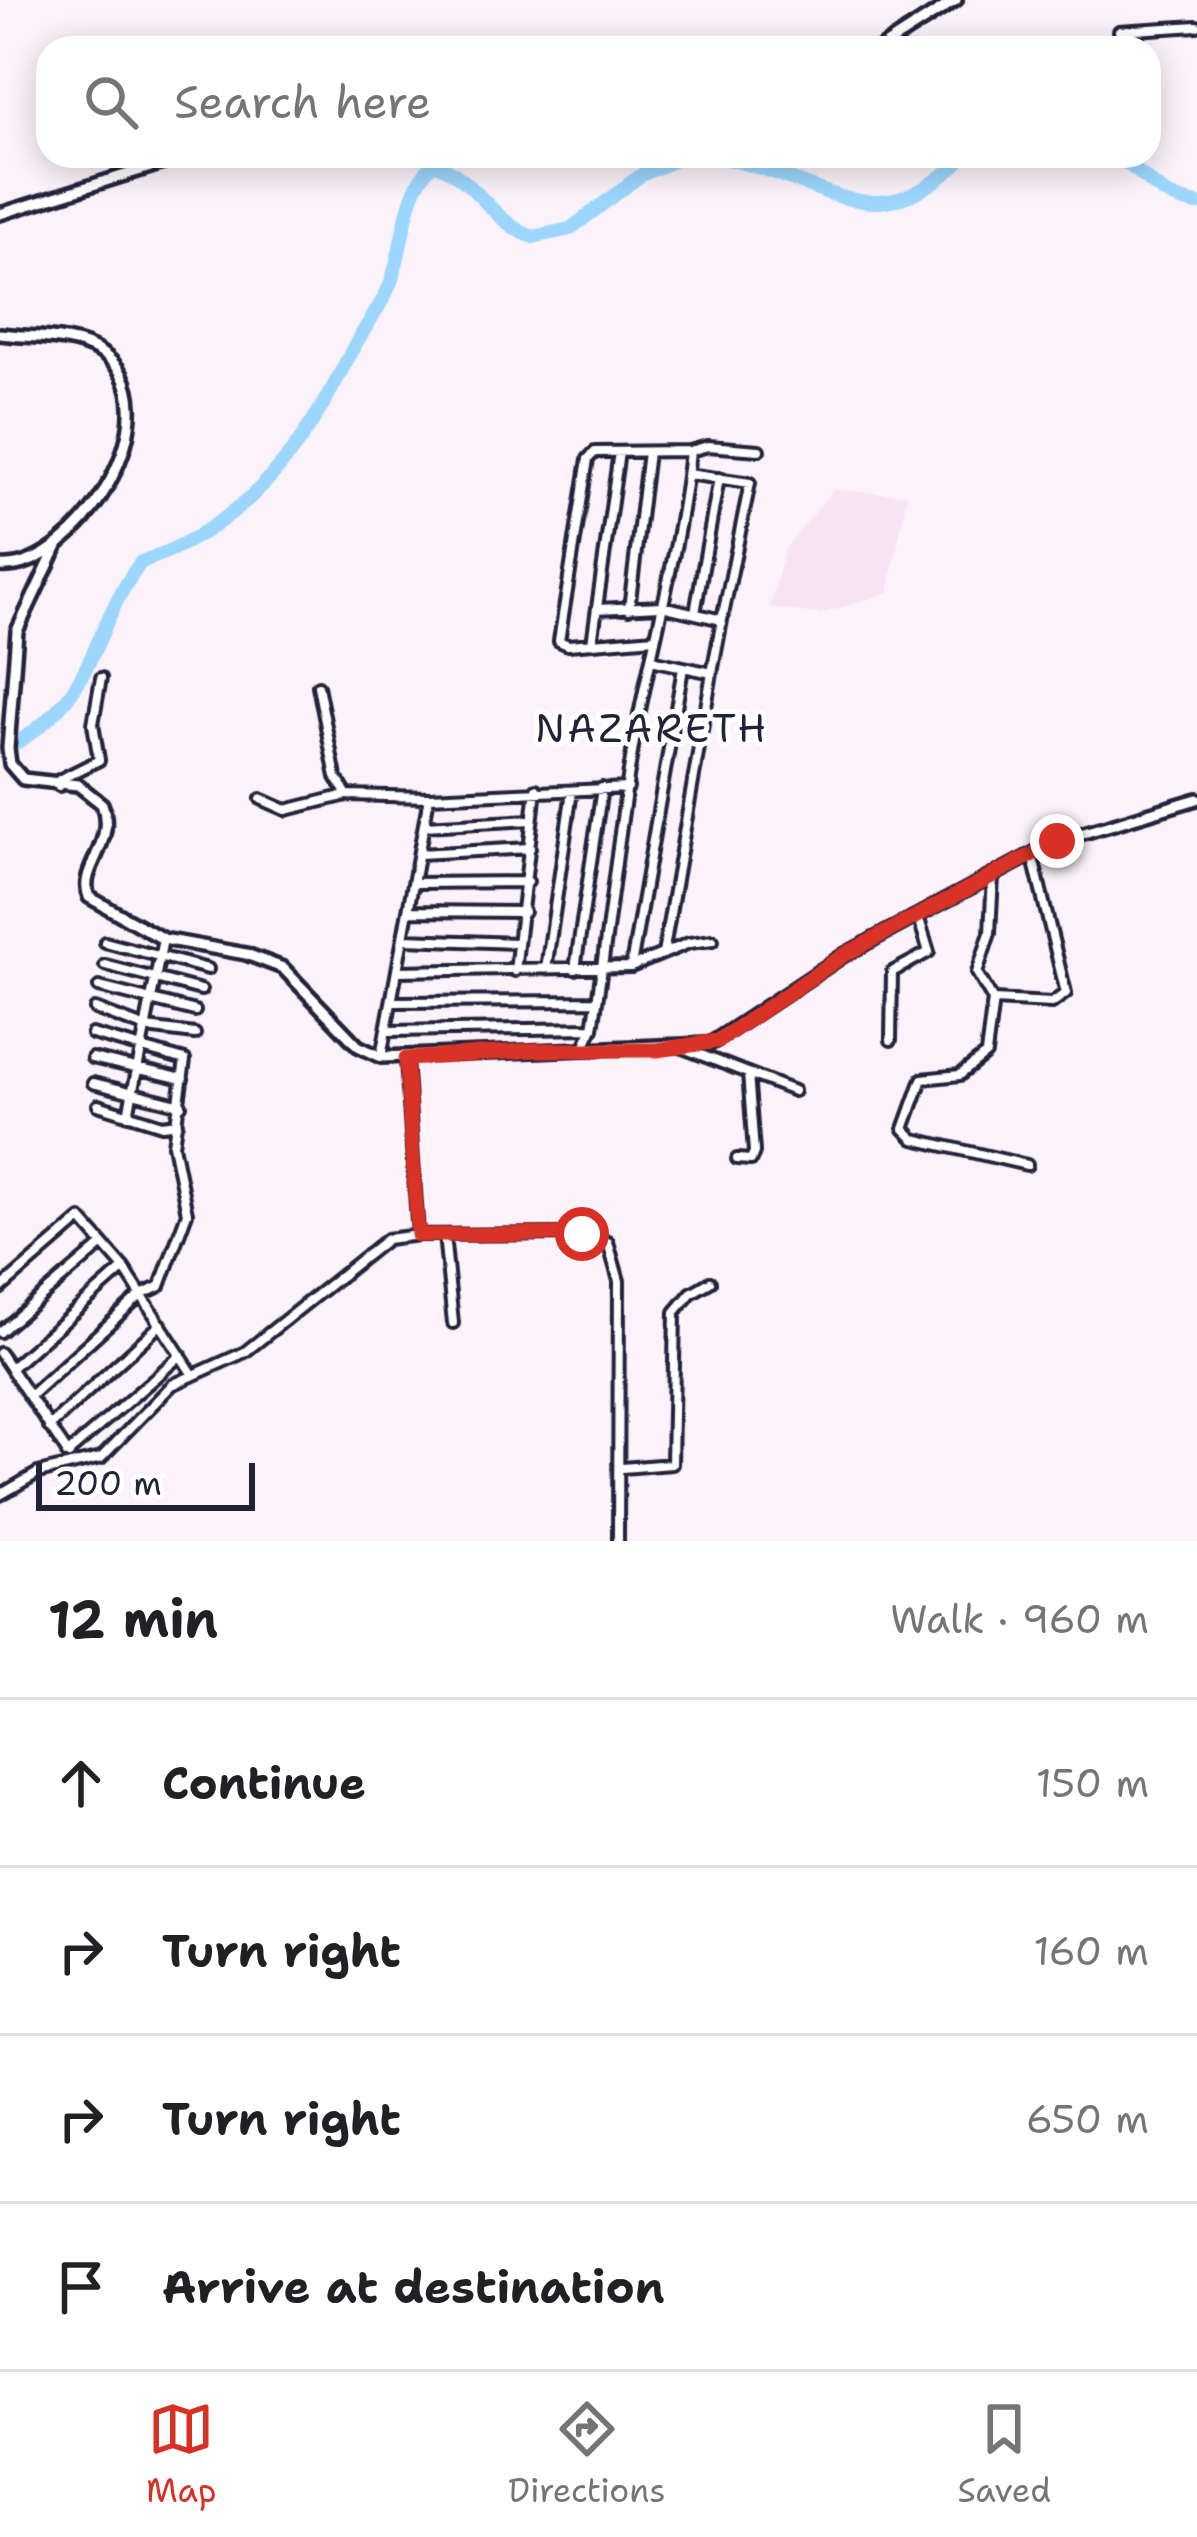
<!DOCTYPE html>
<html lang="en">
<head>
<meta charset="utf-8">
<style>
  body { margin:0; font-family:"Shantell Sans",sans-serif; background:#f6f6f6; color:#202124 }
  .scale { position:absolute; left:36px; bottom:30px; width:219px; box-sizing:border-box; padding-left:12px; border:6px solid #22223b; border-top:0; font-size:33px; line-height:42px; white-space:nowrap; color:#22223b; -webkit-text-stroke:9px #fff; paint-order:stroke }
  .stop { position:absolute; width:36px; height:36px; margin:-27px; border:9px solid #d93025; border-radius:50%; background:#fff }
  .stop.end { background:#d93025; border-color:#fff; box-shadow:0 3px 12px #0008 }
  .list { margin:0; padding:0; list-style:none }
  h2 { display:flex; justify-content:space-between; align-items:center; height:156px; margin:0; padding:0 48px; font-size:51px }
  h2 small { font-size:39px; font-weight:400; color:#757577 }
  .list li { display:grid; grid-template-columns:78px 1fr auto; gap:36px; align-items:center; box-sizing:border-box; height:168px; padding:0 48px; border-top:3px solid #e0e0e0 }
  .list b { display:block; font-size:45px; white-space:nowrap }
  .list em { font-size:39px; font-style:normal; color:#757577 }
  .icon { flex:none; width:66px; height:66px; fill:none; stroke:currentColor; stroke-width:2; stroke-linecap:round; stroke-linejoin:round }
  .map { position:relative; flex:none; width:1197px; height:1541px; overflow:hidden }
  .search { position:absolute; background:#fff; box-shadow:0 6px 30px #0003; left:36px; right:36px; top:36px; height:132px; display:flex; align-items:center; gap:30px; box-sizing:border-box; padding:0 42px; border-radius:36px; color:#757577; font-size:45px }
  .sheet { height:828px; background:#fff }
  nav { display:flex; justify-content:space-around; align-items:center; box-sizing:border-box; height:168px; border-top:3px solid #e0e0e0; background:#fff; font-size:33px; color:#757577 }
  nav a { display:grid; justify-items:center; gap:6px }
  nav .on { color:#d93025 }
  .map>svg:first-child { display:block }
</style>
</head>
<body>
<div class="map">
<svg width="1197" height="1541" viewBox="0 0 1197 1541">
  <rect width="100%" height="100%" fill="#fbf2fa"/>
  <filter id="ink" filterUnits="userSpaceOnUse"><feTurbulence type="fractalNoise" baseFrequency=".00833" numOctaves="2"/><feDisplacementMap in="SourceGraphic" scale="24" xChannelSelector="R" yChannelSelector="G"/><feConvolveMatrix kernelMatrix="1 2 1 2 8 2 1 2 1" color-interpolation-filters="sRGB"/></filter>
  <g filter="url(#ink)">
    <!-- built -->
    <path fill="#f7e3f3" d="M833,490L907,495L888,593L820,614L770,608L785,549Z"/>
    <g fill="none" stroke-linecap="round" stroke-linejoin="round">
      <!-- river -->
      <path stroke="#9cd6fc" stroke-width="14" d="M709,156C817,170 872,252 964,156
        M1115,156C1152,177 1153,196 1197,204
        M18,742C99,691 90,630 141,562C245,526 303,451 350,354C362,330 382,307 391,282C405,244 403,190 434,163C477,179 492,223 533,237L570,229L641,175L684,156"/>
      <defs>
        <path id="minor" d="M1119,31L1197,26
          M690,451L708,446L759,450
          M688,474L750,483L722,620
          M597,609L662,606L722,620L712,673
          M629,609L648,452
          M695,613L719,478
          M592,643L619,452
          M651,660L712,673L663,954
          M318,686L336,777L347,795L429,797
          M59,786V780L99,760L93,724L101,678
          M261,799L286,810L347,795
          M424,826L531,820
          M419,854L530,848
          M993,876L990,933L977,973L993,1000L986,1054L960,1075L922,1079L904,1129L914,1139L1027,1165
          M414,883L528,882
          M409,911L524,912
          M405,939L517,943
          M105,942L208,969
          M105,965L201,990
          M631,966L683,668
          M546,969L572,791
          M575,969L602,788
          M398,971L631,967L689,943L713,940
          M515,971L536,789
          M99,987L195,1011
          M993,1000L1052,1003L1066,993L1032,854
          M392,1002L597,1001
          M95,1009L146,1028L195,1034
          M387,1031L593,1028
          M891,1040L892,972L929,952L918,916
          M683,1048L794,1091
          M583,1049L593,1028C608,935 617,841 633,747C650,649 680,551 690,451L595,452L588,459L559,641L568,645L655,638
          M381,1057L429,797L628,788
          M92,1058L183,1079
          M93,1083L181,1105
          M98,1105L162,1125L177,1123
          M128,1115L163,939
          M737,1159L751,1160L754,1152L748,1073
          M418,1235L582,1234L608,1242L619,1281L618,1541
          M444,1235L453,1323
          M0,1289L81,1219L124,1268L193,1375
          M0,1332L103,1244
          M0,1353L69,1455
          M11,1368L124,1268
          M30,1396L141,1295L160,1286L187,1213L173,1145L185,1060L92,1034
          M49,1427L161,1324
          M67,1454L181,1355
          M622,1468L672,1464L675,1312L691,1293L710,1282
          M0,1495L38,1473L101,1458L172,1385L245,1352L387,1239L418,1235L406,1059"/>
        <path id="major" d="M881,48L956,0
          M0,214L186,156
          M0,334C31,338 73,335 100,352C182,403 79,572 0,566
          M58,544L17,631L8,748L10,764L23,779L78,785L102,804C117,844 77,869 89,897L163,939L246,954L283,968L358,1046L381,1057L710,1044L844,955L1057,841L1197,799"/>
      </defs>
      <!-- minor casing -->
      <use href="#minor" stroke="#22223b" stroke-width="16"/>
      <!-- major casing -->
      <use href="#major" stroke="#22223b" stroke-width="18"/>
      <!-- minor -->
      <use href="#minor" stroke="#fff" stroke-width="8"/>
      <!-- major -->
      <use href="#major" stroke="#fff" stroke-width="9"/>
    </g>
  </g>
  <g fill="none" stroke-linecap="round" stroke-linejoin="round" filter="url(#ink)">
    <!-- route -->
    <path stroke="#d93025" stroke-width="15" d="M582,1234L418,1235L406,1059L536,1050H657L718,1041L844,955L1057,841"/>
  </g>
  <g text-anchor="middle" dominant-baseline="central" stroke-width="10" stroke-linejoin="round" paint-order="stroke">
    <!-- quarter labels -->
    <g font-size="39" letter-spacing="3" fill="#22223b" stroke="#fff">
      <text x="652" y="728">NAZARETH</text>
    </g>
  </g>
</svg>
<div class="scale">200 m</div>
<div class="stop" style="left:582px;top:1234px"></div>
<div class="stop end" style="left:1057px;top:841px"></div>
<div class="search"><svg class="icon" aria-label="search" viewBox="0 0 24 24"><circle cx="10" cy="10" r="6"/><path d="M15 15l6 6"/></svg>Search here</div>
</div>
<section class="sheet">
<h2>12 min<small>Walk · 960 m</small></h2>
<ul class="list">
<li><svg class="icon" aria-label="ahead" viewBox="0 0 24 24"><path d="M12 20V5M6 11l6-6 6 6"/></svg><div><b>Continue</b></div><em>150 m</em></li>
<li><svg class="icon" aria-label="right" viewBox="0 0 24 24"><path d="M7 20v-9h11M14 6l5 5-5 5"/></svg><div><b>Turn right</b></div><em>160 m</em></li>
<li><svg class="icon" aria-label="right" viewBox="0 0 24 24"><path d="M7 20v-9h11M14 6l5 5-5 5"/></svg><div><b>Turn right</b></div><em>650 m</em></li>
<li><svg class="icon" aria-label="arrive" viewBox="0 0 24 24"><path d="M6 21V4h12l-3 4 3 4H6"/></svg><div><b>Arrive at destination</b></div></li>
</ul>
</section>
<nav>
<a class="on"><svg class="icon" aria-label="map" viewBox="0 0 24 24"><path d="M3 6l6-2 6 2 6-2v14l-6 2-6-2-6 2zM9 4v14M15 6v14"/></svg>Map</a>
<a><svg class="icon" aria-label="directions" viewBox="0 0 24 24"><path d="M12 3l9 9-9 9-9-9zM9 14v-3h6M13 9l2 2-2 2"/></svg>Directions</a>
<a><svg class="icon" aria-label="saved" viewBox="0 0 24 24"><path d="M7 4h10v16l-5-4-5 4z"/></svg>Saved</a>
</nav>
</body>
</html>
